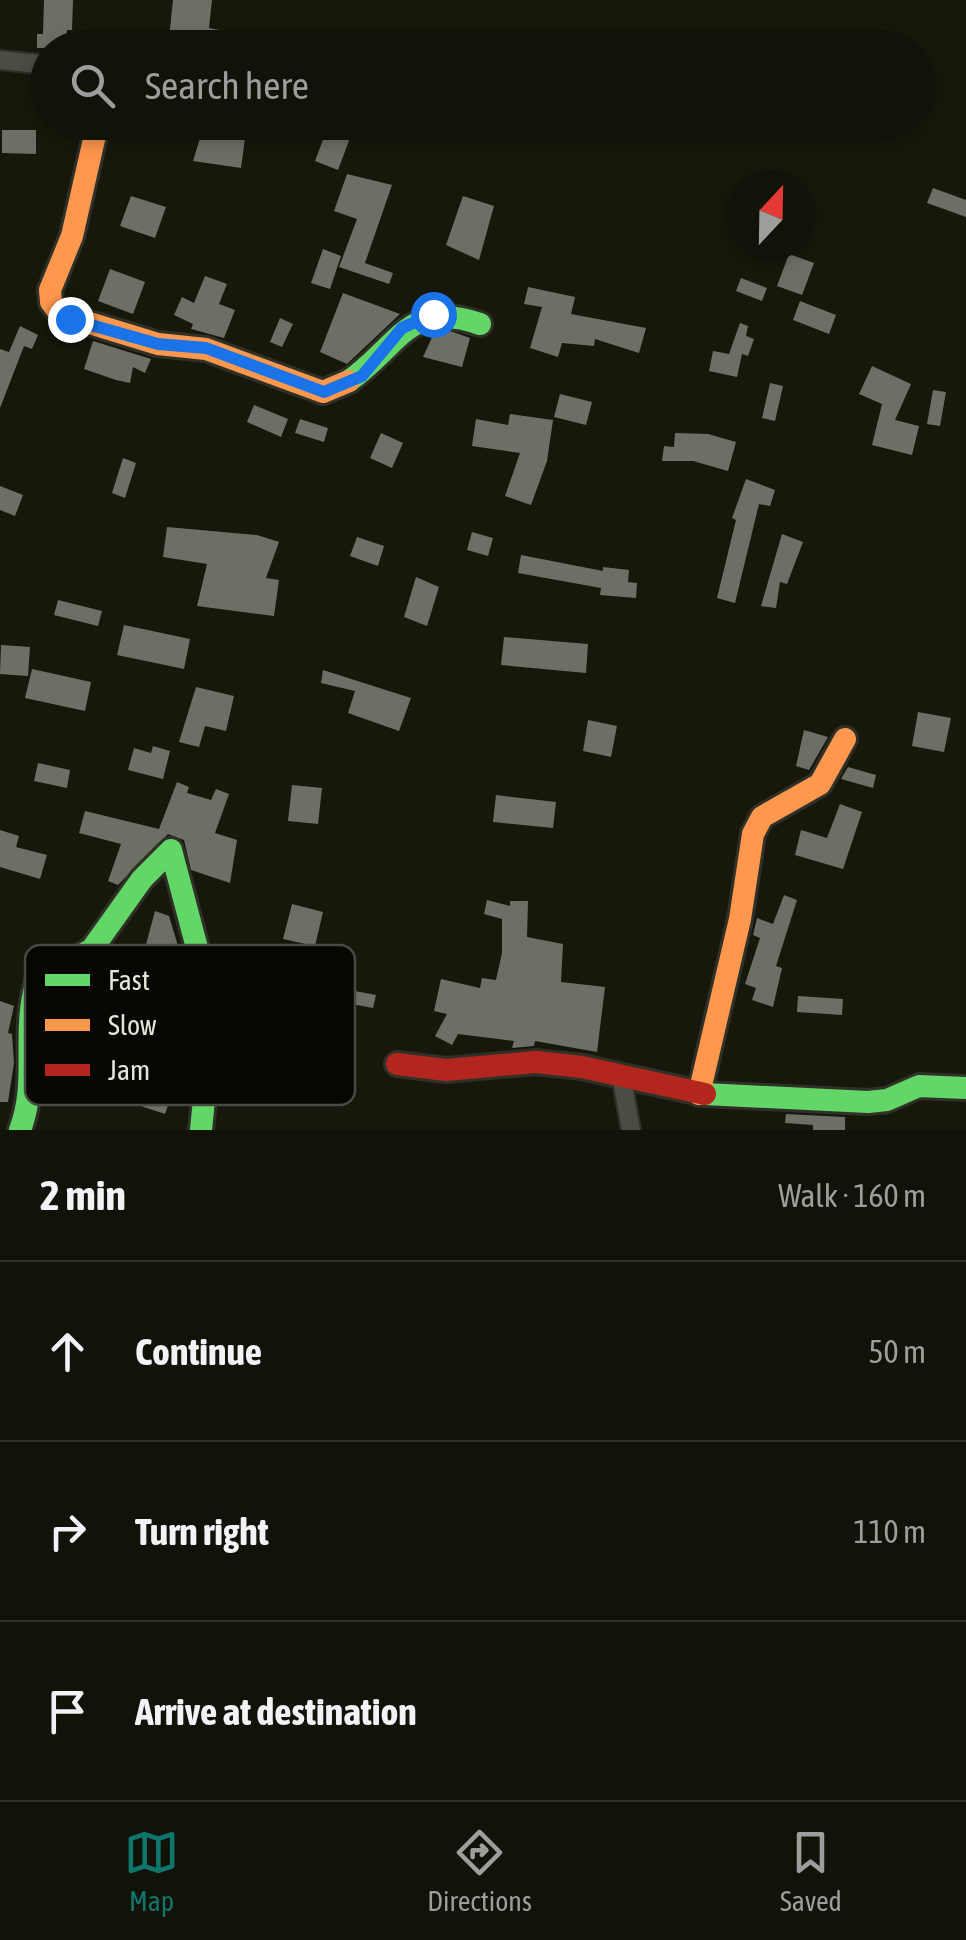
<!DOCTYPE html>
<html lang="en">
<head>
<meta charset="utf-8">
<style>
  body { margin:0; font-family:"Asap Condensed",sans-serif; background:#1a1b12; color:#f1f3f6 }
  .compass { position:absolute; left:726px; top:170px; width:90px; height:90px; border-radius:50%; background:#111208; box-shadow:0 5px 15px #0003; rotate:22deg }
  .stop { position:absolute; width:30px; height:30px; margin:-22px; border:8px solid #1a73e8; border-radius:50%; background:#fff }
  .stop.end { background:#1a73e8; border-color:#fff; box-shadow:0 2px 10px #0008 }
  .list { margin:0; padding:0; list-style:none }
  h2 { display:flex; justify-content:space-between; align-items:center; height:130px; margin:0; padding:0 40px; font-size:42px }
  h2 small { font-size:32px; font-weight:400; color:#9c9e9c }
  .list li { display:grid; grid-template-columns:65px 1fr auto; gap:30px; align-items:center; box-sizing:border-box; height:180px; padding:0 40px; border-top:2px solid #303229 }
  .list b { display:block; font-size:38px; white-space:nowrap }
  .list em { font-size:32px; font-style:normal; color:#9c9e9c }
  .icon { flex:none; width:55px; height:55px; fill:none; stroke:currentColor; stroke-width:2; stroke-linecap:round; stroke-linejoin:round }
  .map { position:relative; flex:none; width:966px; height:1130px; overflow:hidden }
  .search { position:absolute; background:#111208; box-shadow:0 5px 15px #0003; left:30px; right:30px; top:30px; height:110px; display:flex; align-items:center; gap:25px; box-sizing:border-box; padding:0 35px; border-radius:55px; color:#9c9e9c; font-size:38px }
  .sheet { height:670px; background:#111208 }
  nav { display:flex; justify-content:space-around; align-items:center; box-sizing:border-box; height:140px; border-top:2px solid #303229; background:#111208; font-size:28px; color:#9c9e9c }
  nav a { display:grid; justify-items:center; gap:5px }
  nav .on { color:#0f766e }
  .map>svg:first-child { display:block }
</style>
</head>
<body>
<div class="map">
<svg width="966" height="1130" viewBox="0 0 966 1130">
  <rect width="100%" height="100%" fill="#17180b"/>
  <!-- building -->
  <path fill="#6e6f64" d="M44,0H73L72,30H67L66,48H37V34H43Z
    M173,0H212L209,28L247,35L245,48H168Z
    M204,125L232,129L231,136L245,138L241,168L193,161Z
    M327,129L350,138L338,170L315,161Z
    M2,130H36V154L2,153Z
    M347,174L392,185L365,263L393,273L389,284L339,267L357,219L334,211Z
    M933,188L966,200V217L927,203Z
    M131,196L166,207L155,238L120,226Z
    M463,196L494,206L479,260L446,245Z
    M323,249L341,256L330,289L311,283Z
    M789,254L814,263L802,295L777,286Z
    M110,269L145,282L133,314L98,301Z
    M205,276L227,284L219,304L235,310L224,338L191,329L193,324L174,315L182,297L194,303Z
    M741,278L767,288L762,301L736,291Z
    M528,287L575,297L571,314L646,328L639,353L595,339L594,346L562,343L558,357L530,348L542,307L524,304Z
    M343,293L400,314L347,364L320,352Z
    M800,301L836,315L829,334L793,320Z
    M280,318L293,324L282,347L270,342Z
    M740,323L748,326L746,336L754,339L748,356L742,354L737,377L709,371L713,351L729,354Z
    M20,326L38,335L32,349L24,346L0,408V349L9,352Z
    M435,331H450L470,338L462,367L423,357Z
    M93,341L151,359L145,373L133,367L130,383L116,380L84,369Z
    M872,366L911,384L895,420L919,426L912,455L872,445L882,404L859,394Z
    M770,383L783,386L775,421L762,418Z
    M933,390L946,392L940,426L927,424Z
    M560,394L592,402L586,425L554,417Z
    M254,405L288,419L281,437L247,422Z
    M510,414L553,420L547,461L531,505L505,496L520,453L472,446L476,419L508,425Z
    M300,419L328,428L324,442L295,433Z
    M381,433L403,443L392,468L370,458Z
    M675,433L708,434L736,442L728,471L693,461H662L664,446L674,447Z
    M123,458L136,463L125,498L112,493Z
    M746,479L775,490L770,506L759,504L735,603L717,598L736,520L732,518Z
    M0,486L23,495L15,516L0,510Z
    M167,527L257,535L279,542L266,578L279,580L274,616L197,606L207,564L163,557Z
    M472,532L493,538L488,556L467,550Z
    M782,534L803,542L787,584L780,582L776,608L761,606Z
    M357,537L384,546L378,566L350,556Z
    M521,555L603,571V567L629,570L628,582L637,583L636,598L600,595L601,588L518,573Z
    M416,577L439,587L427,626L404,617Z
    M58,600L102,611L98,626L54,615Z
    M124,625L190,639L184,669L117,655Z
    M504,637L588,644L586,673L501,665Z
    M1,645L30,647L28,676L0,674Z
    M32,669L91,682L85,711L25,698Z
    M323,670L411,698L399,731L348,713L355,691L321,683Z
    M196,687L234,696L226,731L205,726L199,747L179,742Z
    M918,712L951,718L944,752L912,746Z
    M588,720L617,726L611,757L583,751Z
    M804,730L828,737L809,770L796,766Z
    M153,746L170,751L163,779L128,770L134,748L151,753Z
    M38,763L70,770L67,788L34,781Z
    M848,767L876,775L873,788L841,779Z
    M177,782L189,787L187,793L211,800L216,789L229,794L215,833L237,840L230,883L191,870L184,840L168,834L118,885L108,881L121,844L79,833L85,811L159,829Z
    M292,785L322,788L318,824L288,821Z
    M496,795L556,802L553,828L493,822Z
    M840,804L862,812L843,869L795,855L801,830L827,838Z
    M0,830L19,836L16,847L47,855L40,879L0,867Z
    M784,895L797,900L776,966L782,968L773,1007L752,1000L756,988L745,984L760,938L753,935L757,918L773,924Z
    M487,900L510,906V901H528L527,937L563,944L561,982L605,987L597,1052L535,1041L534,1046L512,1048L514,1041L458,1034L452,1045L435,1036L447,1014L434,1011L441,979L480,988L482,978L496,980L502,953V919L484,914Z
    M292,904L323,912L315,946L283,939Z
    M155,911L169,916L178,946L162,992L121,980L105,1021L77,1011L85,972L101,963L115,945L144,952Z
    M344,989L376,995L373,1008L341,1002Z
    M798,996L843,999L842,1015L797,1012Z
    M0,1001L14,1006L8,1033L12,1034L14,1063L8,1102H0Z
    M111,1057L177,1080L165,1114L98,1092Z
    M786,1114L845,1117V1130H813V1125L785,1123Z"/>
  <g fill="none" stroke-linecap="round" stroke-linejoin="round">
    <defs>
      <path id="street" d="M0,60L48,65
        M621,1075L631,1130"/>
      <path id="fast" d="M349,381C400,345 409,299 480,324
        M705,1094L868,1102L887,1100L919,1086L966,1088
        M20,1130C39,1081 21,1030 37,981L92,949L142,879L171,850L213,1008L201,1130"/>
      <path id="slow" d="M98,122L72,236L50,290L51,302L60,314L158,344L206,349L323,392L349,381
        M699,1094L740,919L753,834L762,817L820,784L845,739"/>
      <path id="jam" d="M397,1064L446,1070L536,1062L582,1067L705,1094"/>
    </defs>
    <!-- street casing -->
    <use href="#street" stroke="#2f3128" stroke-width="22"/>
    <!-- fast casing -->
    <use href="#fast" stroke="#2f3128" stroke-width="28"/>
    <!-- slow casing -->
    <use href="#slow" stroke="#2f3128" stroke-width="28"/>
    <!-- jam casing -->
    <use href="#jam" stroke="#2f3128" stroke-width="28"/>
    <!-- street -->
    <use href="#street" stroke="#4b4c43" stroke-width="18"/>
    <!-- fast -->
    <use href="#fast" stroke="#63d668" stroke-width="22"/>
    <!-- slow -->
    <use href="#slow" stroke="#ff974d" stroke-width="22"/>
    <!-- jam -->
    <use href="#jam" stroke="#b3261e" stroke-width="22"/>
  </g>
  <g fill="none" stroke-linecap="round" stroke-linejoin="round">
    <!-- route -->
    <path stroke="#1a73e8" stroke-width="12" d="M70,319L158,344L206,348L324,392L362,376L402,328L433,314"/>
  </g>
  <!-- legend -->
  <rect x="25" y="945" width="330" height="160" rx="15" fill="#060701" stroke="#494a42" stroke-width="2.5"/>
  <rect x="45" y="974" width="45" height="12" fill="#63d668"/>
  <rect x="45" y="1019" width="45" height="12" fill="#ff974d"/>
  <rect x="45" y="1064" width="45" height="12" fill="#b3261e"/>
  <g font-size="28" fill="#e4e7d8">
    <text x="108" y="990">Fast</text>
    <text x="108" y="1035">Slow</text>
    <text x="108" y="1080">Jam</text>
  </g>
</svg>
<svg class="compass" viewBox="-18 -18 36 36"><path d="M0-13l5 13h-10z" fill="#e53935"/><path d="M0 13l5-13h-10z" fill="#9c9e9c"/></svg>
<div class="stop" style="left:433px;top:314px"></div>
<div class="stop end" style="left:70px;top:319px"></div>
<div class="search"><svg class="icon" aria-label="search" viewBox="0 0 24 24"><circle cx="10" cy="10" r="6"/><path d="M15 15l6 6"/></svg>Search here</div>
</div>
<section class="sheet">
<h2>2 min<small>Walk · 160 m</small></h2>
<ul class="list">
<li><svg class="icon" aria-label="ahead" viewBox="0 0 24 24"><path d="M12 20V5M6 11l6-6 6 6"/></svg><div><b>Continue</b></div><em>50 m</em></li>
<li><svg class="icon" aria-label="right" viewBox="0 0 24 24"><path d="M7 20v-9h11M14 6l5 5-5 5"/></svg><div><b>Turn right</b></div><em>110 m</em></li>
<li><svg class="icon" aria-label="arrive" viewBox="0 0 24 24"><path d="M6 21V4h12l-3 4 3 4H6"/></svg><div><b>Arrive at destination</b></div></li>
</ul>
</section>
<nav>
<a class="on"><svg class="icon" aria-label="map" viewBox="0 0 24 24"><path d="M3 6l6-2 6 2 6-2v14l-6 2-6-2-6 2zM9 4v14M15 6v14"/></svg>Map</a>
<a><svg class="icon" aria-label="directions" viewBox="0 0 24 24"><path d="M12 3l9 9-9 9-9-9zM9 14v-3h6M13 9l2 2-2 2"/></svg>Directions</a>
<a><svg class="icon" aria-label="saved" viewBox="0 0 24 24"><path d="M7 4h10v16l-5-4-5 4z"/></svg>Saved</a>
</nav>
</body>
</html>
